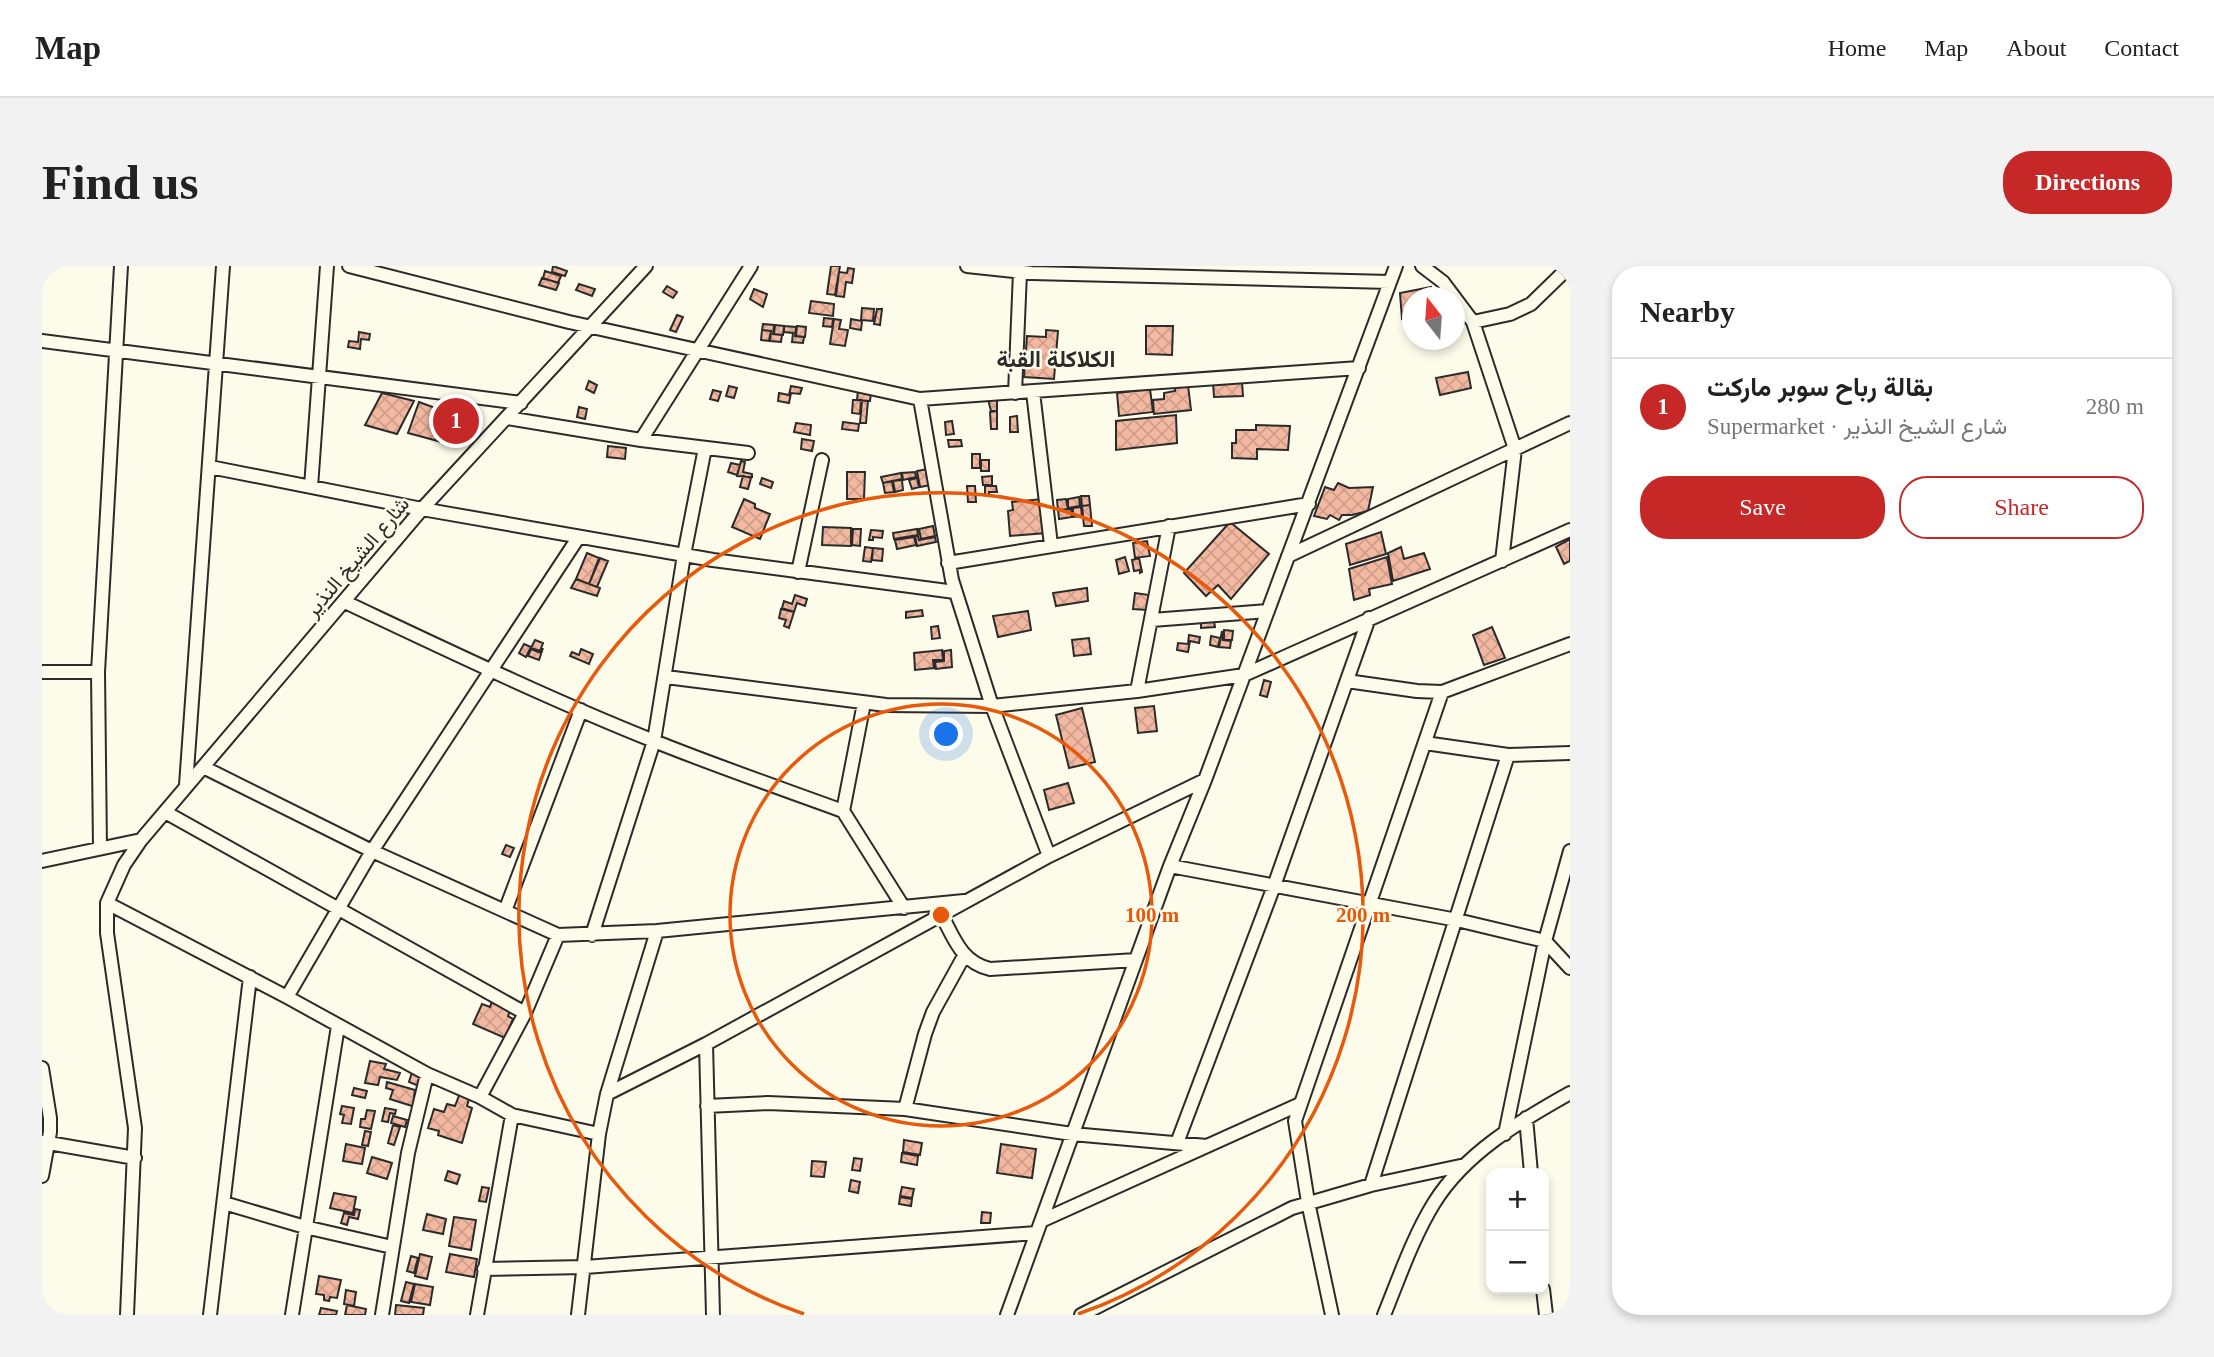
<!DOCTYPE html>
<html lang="en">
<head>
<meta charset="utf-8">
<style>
  body { margin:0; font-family:"Times New Roman",Vazirmatn,serif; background:#f2f2f2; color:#222 }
  .controls { position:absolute; right:21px; bottom:21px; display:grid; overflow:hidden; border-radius:14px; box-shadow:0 4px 10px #0003 }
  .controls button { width:63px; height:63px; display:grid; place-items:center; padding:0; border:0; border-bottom:2px solid #e0e0e0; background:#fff; color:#222; font:35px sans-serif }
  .compass { position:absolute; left:1360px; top:21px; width:63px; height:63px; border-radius:50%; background:#fff; box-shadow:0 4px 10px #0003; rotate:343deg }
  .you { position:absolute; left:905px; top:469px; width:24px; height:24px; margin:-18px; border:5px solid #fff; border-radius:50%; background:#1a73e8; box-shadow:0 0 0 10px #1a73e833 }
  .badge { display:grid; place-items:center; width:46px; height:46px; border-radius:50%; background:#c62828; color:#fff; font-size:23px; font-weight:700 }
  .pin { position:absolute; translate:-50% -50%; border:4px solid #fff; box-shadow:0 2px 7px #0006 }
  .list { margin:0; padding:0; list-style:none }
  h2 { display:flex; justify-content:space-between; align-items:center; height:91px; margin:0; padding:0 28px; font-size:30px }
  h2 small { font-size:23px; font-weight:400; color:#767676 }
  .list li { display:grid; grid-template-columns:46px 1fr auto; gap:21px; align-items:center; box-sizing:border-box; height:98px; padding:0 28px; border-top:2px solid #e0e0e0 }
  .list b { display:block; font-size:26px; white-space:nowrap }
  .list p { margin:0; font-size:23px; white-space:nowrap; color:#767676 }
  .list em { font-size:23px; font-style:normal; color:#767676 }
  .actions { display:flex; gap:14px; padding:21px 28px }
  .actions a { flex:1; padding:16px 0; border:2px solid #c62828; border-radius:28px; text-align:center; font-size:24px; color:#c62828 }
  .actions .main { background:#c62828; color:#fff }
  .map { position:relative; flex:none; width:1528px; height:1049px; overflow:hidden; border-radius:28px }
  header { display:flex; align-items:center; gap:42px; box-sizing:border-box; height:98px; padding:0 35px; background:#fff; border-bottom:2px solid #e0e0e0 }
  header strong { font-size:33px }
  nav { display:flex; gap:38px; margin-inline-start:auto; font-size:24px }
  .intro { display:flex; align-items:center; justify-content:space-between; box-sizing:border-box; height:168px; padding:0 42px }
  h1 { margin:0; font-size:49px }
  .button { padding:18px 32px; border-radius:28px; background:#c62828; color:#fff; font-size:24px; font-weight:700 }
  main { display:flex; gap:42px; padding:0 42px }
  aside { flex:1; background:#fff; border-radius:28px; box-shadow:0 4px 10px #0003 }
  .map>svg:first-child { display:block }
</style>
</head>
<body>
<header>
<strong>Map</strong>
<nav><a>Home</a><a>Map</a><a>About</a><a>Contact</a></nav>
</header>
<div class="intro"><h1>Find us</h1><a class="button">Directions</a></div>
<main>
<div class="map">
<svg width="1528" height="1049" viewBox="0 0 1528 1049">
  <defs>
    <pattern id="building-cross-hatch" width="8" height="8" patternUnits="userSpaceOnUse" patternTransform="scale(1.75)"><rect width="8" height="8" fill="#f2b8a0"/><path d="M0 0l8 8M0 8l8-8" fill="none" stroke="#d09e8a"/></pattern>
  </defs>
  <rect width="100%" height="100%" fill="#fdfbea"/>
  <!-- building -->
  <path fill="url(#building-cross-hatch)" stroke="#2b2b2b" stroke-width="2" d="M511,0L525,5L523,10L510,6Z
    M789,0H798L793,29L785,28Z
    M806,2L812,3L810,17L804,16L802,31L794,30L797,6L805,7Z
    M503,5L519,10L516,17L501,12Z
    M500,12L517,17L514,24L497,19Z
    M537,18L553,23L550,30L534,24Z
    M625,20L635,26L631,32L621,26Z
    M1389,21L1390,32H1370V50L1360,53L1358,27Z
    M712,23L725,28L721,41L708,33Z
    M769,35L792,38L791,50L767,47Z
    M820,42L832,43L831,55L819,54Z
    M835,43H840L838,59L832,58Z
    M635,49L641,51L634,66L628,64Z
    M782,52L791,53L790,61L781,60Z
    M792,53L799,54L797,63L806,64L803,80L788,78Z
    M809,53L820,55L819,64L808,62Z
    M721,58L732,59L731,68L740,69L739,76L728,75L729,65L720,64Z
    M733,59L742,60L741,69L732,68Z
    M742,60L754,61L753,70L762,71L761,77L750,76L751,67L742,66Z
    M755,60L764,61L763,71L754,70Z
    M1104,60H1131L1130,89L1104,88Z
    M720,64L729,65L727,75L719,74Z
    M1004,64L1016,65L1012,113L982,111L985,70L1004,71Z
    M317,66L328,68L327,74L319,73L318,83L306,81L307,75L316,76Z
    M1426,106L1429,122L1398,129L1394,112Z
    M547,115L555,119L552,127L544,123Z
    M1200,116L1201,130L1172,131L1171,117Z
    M1146,119L1149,144L1112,148L1111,134L1122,133V127L1133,125V121Z
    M687,120L695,122L692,132L684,130Z
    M749,120L760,122L758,128L749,127L747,137L736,135L737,127L747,129Z
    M1108,123L1111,146L1077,150L1075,127Z
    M671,124L679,126L676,135L668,133Z
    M816,124L829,127L828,135L815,134Z
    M340,127L372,135L355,168L323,159Z
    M946,133H955V145H949Z
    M811,134H819L818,148L810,147Z
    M820,135H826L824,157H818Z
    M377,136L415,150L407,178L366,167Z
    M537,141L545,143L543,153L535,151Z
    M955,145V163H949L948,146Z
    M1134,149L1135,177L1074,184V155Z
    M975,150L976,166H968V151Z
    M910,155L912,168L904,169L903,156Z
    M801,156L817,158L816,165L800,163Z
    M754,157L769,159L768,169L752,166Z
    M1214,159L1248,160L1246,184L1215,183V193L1190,192V177H1194V164H1214Z
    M760,173L772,175L770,185L759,183Z
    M906,174H919L920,180L907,181Z
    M566,180L584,182L583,193L565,191Z
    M930,188H938V202H930Z
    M939,194H947V205H939Z
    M699,195L703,196L701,206L710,208V211L695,210Z
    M689,197L698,199L695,209L686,206Z
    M886,203L889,219L878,221L875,205Z
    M805,206H823L822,233H805Z
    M873,206L874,211L861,214L860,207Z
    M859,207L860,213L841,217L839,211Z
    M701,210L709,212L706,223L698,221Z
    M950,210V219H941L940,211Z
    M720,212L731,216L729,222L718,218Z
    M875,212L877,221L870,223L867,214Z
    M860,214L861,224L853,226L851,215Z
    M850,215L852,226L843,227L841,217Z
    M1296,217L1307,222L1331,221L1326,245L1310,249H1300L1297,254L1288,249L1285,253L1272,250L1283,221L1292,224Z
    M925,220H933L934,236H926Z
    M943,220H954L955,226H947V229H943Z
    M1039,230H1047L1048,239L1040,240Z
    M1037,231L1038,240L1026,242V233Z
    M702,233L713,238V242L728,248L718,273L690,261Z
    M1001,233L1004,267L968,270L966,245L971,244L970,236Z
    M1024,233L1026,243L1016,244L1015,234Z
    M1048,239L1050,260H1042L1040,240Z
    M1039,241L1040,250L1031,251V242Z
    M1029,243L1030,251L1017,253L1016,244Z
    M1188,256L1227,288L1189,333L1176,319L1164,330L1142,307Z
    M891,260L893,270L879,273L877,263Z
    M781,261L809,262V280L780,279Z
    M811,263H819L818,280L810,279Z
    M875,263L876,269L852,273L851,267Z
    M829,264L841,265L840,272L831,271V274H827Z
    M1339,266L1344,288L1308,299L1304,278Z
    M873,270H876L877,274L893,271L894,276L875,280Z
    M872,271L874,279L855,283L853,274Z
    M1528,273V295L1522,298L1514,281Z
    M1105,275L1108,290L1093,292L1091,277Z
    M823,281L831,282L829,296L821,295Z
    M1359,281L1362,293L1382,287L1388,303L1351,315L1346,287Z
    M831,282L841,283L840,295L830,294Z
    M545,287L557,292L547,318L534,313Z
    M1083,291L1087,305L1077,308L1074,294Z
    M1345,291L1350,318L1327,323L1328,329L1312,334L1307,303Z
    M558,292L566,295L555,321L547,318Z
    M1097,292L1100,306L1098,307V304L1092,305L1090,294Z
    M534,313L558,322L555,330L529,322Z
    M1045,322L1046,335L1014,340L1011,327Z
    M1093,327L1107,329L1105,344L1091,343Z
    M753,329L765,333L763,340L755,337L752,346L740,342L742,335L750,338Z
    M739,343L752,346L747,362L742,360L744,354L737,352Z
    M880,344L881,350L864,352V346Z
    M986,345L989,364L956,371L951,350Z
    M1172,355L1173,361L1159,362V356Z
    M896,360L898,372L890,373L889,361Z
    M1450,361L1463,392L1442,399L1431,369Z
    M1182,364L1191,365L1190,374H1182Z
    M1180,365L1181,374L1189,375L1188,382L1177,381Z
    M1147,369L1158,371L1157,377L1148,375L1146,386L1135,384L1136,377L1146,378Z
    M1169,370L1178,372L1176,381L1168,379Z
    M1047,372L1049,388L1032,390L1030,374Z
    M493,374L501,377L498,385L489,382Z
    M482,378L489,381L484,391L477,387Z
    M501,382L497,394L486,390L489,383L499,387Z
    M539,383L551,388L547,398L528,390L530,386L537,389Z
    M900,384L901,394H891L892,402L873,404L872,387Z
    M909,384L910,401L894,403L893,396L902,395V385Z
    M1222,414L1229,416L1225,431L1218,429Z
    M1112,440L1115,465L1096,467L1093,442Z
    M1040,442L1053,496L1027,502L1014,449Z
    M1026,517L1032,537L1007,544L1002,524Z
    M464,579L472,582L468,591L460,588Z
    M450,735L469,743L466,750L471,753L463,772L431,758L440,738L448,741Z
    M328,795L344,798L342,803L358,807L355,814L338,811L336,819L323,817Z
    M370,806L383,811L379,821L367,816Z
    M345,816L373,824L372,830L376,831L373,841L348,833L351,824L344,822Z
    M312,822L325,825L323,832L310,829Z
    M418,827L428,830L425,840L430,842L420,877L396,869L397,865L386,862L392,843L402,846L405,838L413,840Z
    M300,840L312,842L309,858L300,857L302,849L298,848Z
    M343,842L354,844L353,848L348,847L346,856L340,855Z
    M325,844L333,845L329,863L318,861L319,853H323Z
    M351,850L365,854L363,861L349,857Z
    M351,859L358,861L352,879L346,877Z
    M323,865L329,866L326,880L320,879Z
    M862,874L880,877L878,889L861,886Z
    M304,878L323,882L320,898L301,895Z
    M959,878L994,883L990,912L955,907Z
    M860,887L876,890L875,899L859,896Z
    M330,891L350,897L345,913L325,907Z
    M812,892L820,893L818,905L810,904Z
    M770,895L784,896L782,911L769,910Z
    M406,905L418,909L415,918L403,914Z
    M809,914L818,916L816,927L807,925Z
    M440,921L447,922L444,936L437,935Z
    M860,921L872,923L870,932L858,930Z
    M292,927L314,931L311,947L288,942Z
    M858,931L870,933L869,940L857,938Z
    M313,943L318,944L316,953L307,951L305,959L299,957L302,947L312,949Z
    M940,946L949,947L948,957H939Z
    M385,948L404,953L401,968L381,964Z
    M412,951L434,954L429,984L407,980Z
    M378,988L390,991L385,1013L373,1010Z
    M408,988L435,993L432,1011L404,1006Z
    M369,990L376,992L372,1007L365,1005Z
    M277,1010L299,1014L295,1032L288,1031L287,1035L282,1034V1029L274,1028Z
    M364,1016L372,1018L367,1037L359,1035Z
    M373,1018L391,1021L388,1039L369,1036Z
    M304,1024L314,1026L312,1040L302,1038Z
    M305,1039L324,1043L323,1049H303Z
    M354,1039L382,1042L381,1049H353Z
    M279,1042L295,1045L294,1049H277Z"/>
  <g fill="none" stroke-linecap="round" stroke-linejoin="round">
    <defs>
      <path id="minor" d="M307,0L527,56L878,133L1317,102
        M925,0L990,7L1348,16
        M1380,0L1401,16L1431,56L1473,183L1460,295
        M1431,56L1468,48L1489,38L1528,0
        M0,75L479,137
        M991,126L1009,279
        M973,127L978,6
        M878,133L910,314L950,440L1007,590
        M465,152L599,174L706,187
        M599,174L709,0
        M168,201L380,243L671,294L913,326
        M269,221L285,0
        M1246,290L1528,157
        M906,297L1267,238
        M756,306L780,194
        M303,336C405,384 507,433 612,475C674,500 738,522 801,545
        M1110,354L1226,345
        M0,406H56
        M624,411L844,439L950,440L1095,425L1202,409L1528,264
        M1305,415L1375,425L1400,426
        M1095,425L1127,260
        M822,437L801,545L862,642
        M1466,489L1528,487
        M161,501L330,585L516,669L615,665L922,635
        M144,519L181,0
        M123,546L483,747
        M58,582L56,406L79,0
        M0,595L99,574
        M1128,600L1415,654L1503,675L1528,702
        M65,637L245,731L385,808L438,831L470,849L557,868
        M463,645L539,444
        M899,648C912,672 919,696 948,703L1094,694
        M550,669L612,475L642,289L663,182
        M245,731L330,585L536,272
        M664,778L671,1049
        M0,802L8,852V866L0,910
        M565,828L664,778L1007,590L1163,514
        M438,831L483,747L516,669
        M665,840L726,837L863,843L1030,868L1165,880
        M863,843L883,768L891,746L922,690
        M1484,852L1489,907
        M1463,868L1503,675L1528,585
        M1,876L93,892
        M1135,877L1232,620L1327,352
        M1329,919L1466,489L1383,477
        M182,937L263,961L350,981
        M999,955L1258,838
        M442,1003L543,1001L994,967
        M1501,1023L1504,1049
        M85,1049L93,862L65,667V637L82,599L99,574L380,243L604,0
        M168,1049L208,711
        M250,1049L296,760
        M340,1049L366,887L385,808
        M435,1049L470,849
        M536,1049L557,868L565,828L615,665
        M965,1049L1128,600L1163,514L1354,0
        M1039,1049L1250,942L1329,919L1423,899
        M1290,1049L1266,936L1253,855L1400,426L1528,378
        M1342,1049C1357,1012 1371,971 1392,937C1423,887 1478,855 1528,827"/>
    </defs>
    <!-- minor casing -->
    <use href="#minor" stroke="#2b2b2b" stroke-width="16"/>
    <!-- minor -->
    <use href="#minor" stroke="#fdfbea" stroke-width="12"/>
  </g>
  <!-- distance rings -->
  <g fill="none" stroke="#e8590c" stroke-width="3.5">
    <circle cx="899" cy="649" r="211"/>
    <path d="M762 1048A422 422 0 1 1 1036 1048"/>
  </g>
  <g text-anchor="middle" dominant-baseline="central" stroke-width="5" stroke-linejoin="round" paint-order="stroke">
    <!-- street labels -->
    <g font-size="21" fill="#2b2b2b" stroke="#fdfbea">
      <text transform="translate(315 291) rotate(-50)">شارع الشيخ النذير</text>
    </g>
    <!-- neighbourhood labels -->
    <g font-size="23" font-weight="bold" fill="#2b2b2b" stroke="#fdfbea">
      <text x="1014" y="93">الكلاكلة القبة</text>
    </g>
  </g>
  <circle cx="899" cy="649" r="10" fill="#e8590c" stroke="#fdfbea" stroke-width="3.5"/>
  <g font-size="21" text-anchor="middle" font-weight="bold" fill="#e8590c" stroke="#fdfbea" stroke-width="5" stroke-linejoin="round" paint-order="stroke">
    <text x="1110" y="656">100 m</text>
    <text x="1321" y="656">200 m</text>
  </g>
</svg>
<div class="controls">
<button>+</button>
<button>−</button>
</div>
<svg class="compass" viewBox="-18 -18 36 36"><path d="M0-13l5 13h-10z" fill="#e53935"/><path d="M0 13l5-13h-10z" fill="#767676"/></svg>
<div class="you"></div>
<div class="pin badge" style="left:414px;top:155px">1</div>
</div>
<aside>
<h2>Nearby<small></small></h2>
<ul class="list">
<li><span class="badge">1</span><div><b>بقالة رباح سوبر ماركت</b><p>Supermarket · شارع الشيخ النذير</p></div><em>280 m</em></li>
</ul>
<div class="actions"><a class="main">Save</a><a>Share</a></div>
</aside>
</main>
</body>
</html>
